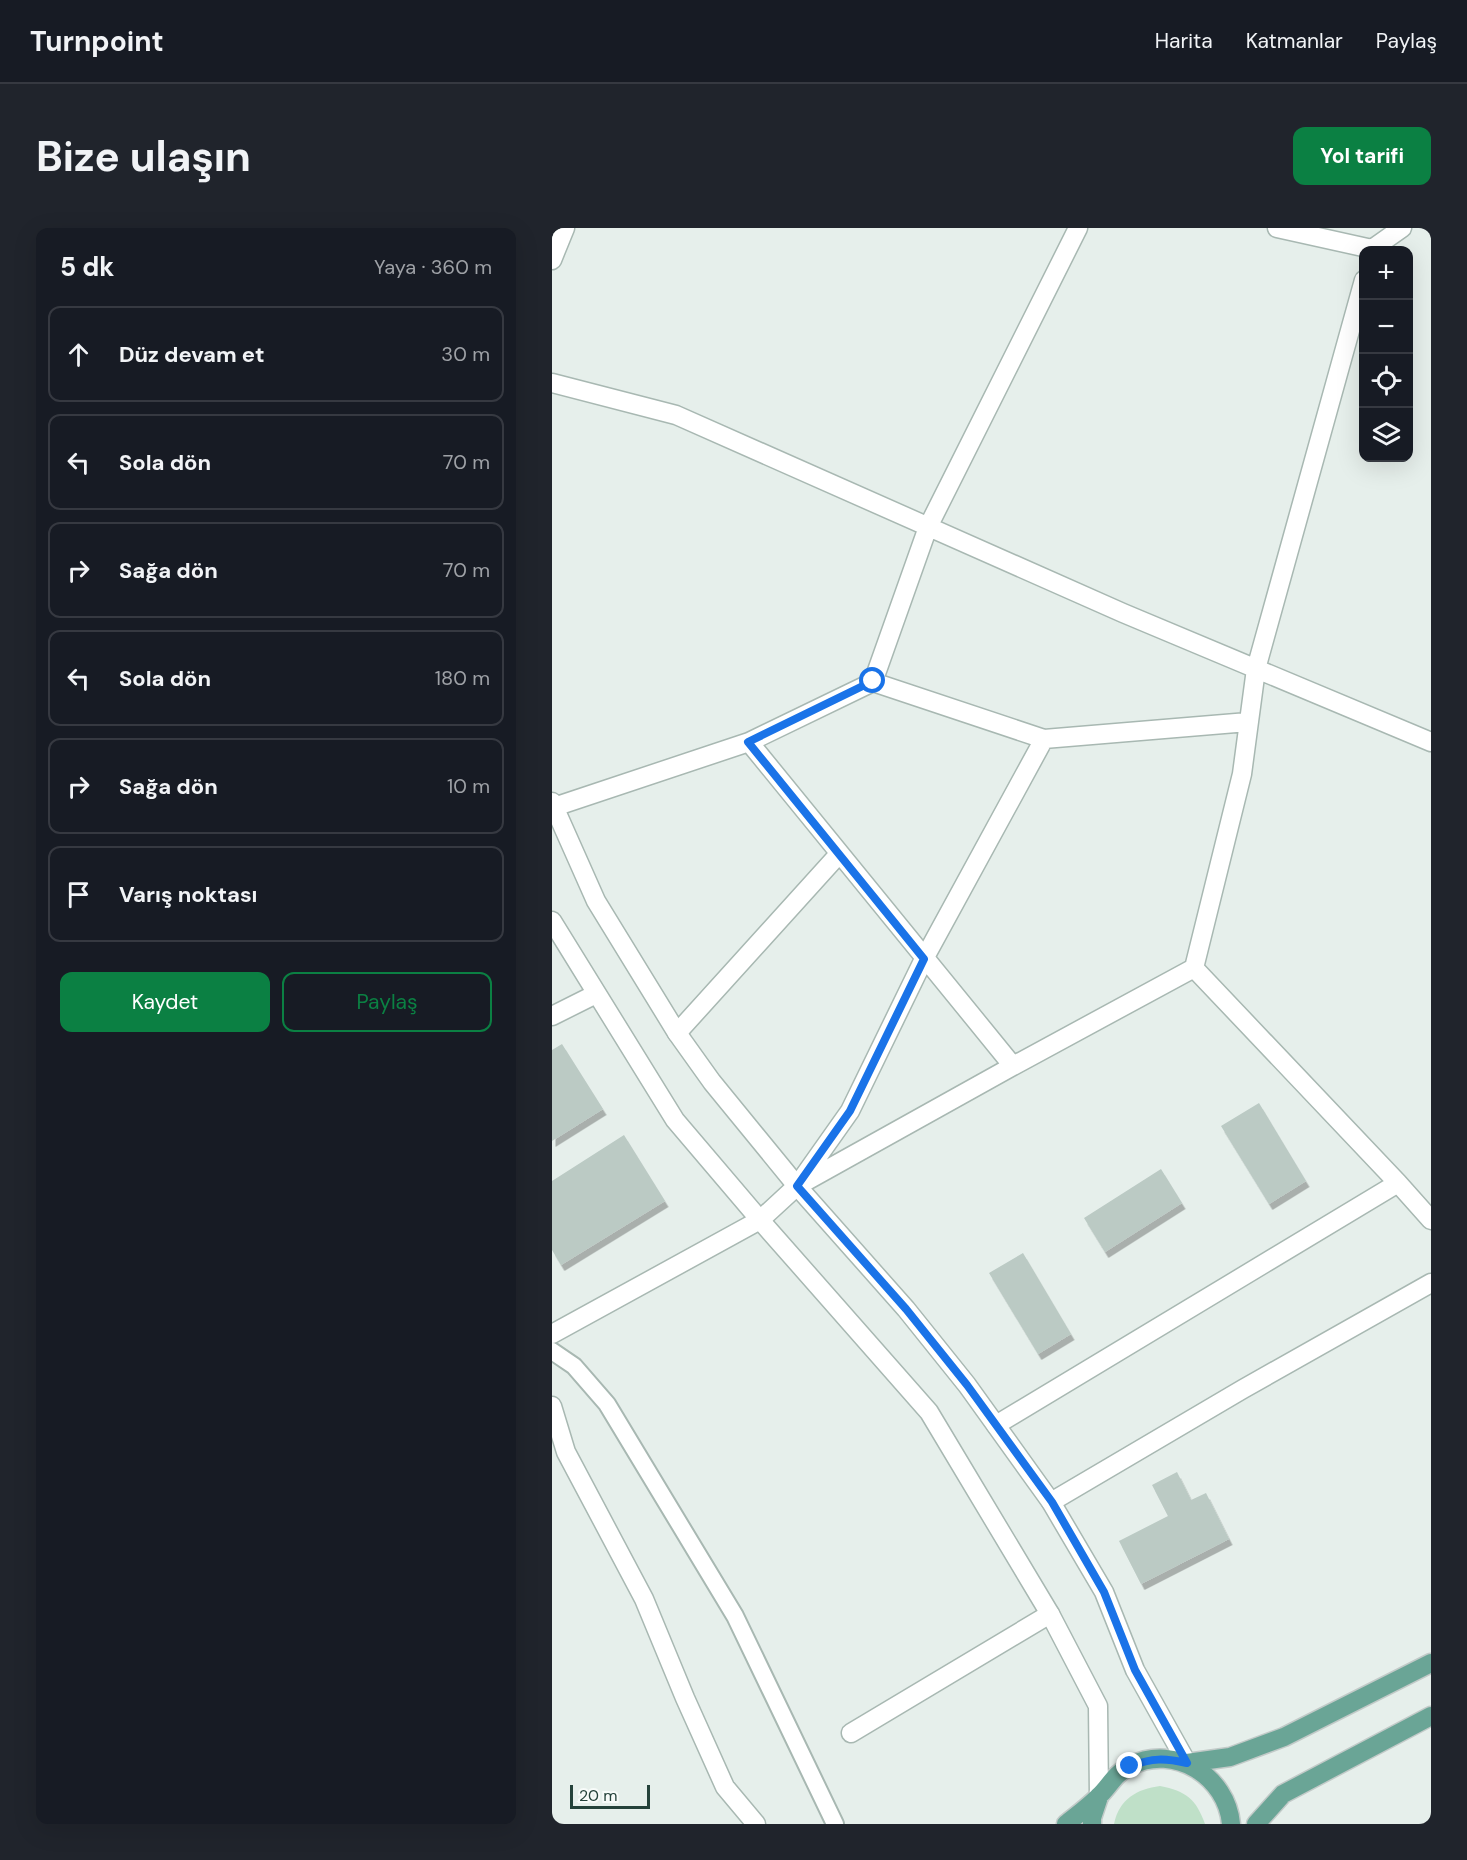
<!DOCTYPE html>
<html lang="tr">
<head>
<meta charset="utf-8">
<style>
  body { margin:0; font-family:"DM Sans",sans-serif; background:#20242c; color:#f1f3f6 }
  .controls { position:absolute; right:18px; top:18px; display:grid; overflow:hidden; border-radius:12px; box-shadow:0 6px 24px #0002 }
  .controls button { width:54px; height:54px; display:grid; place-items:center; padding:0; border:0; border-bottom:2px solid #363941; background:#171b24; color:#f1f3f6; font:30px sans-serif }
  .scale { position:absolute; left:18px; bottom:15px; width:80px; box-sizing:border-box; padding-left:6px; border:3px solid #24423a; border-top:0; font-size:16px; line-height:21px; white-space:nowrap; color:#24423a; -webkit-text-stroke:4px #f7fbf9; paint-order:stroke }
  .stop { position:absolute; width:18px; height:18px; margin:-14px; border:4px solid #1a73e8; border-radius:50%; background:#fff }
  .stop.end { background:#1a73e8; border-color:#fff; box-shadow:0 2px 6px #0008 }
  .list { margin:0; padding:0; list-style:none }
  h2 { display:flex; justify-content:space-between; align-items:center; height:78px; margin:0; padding:0 24px; font-size:26px }
  h2 small { font-size:20px; font-weight:400; color:#9ea1a6 }
  .list li { display:grid; grid-template-columns:39px 1fr auto; gap:18px; align-items:center; box-sizing:border-box; height:96px; margin:0 12px 12px; padding:0 12px; border:2px solid #363941; border-radius:12px }
  .list b { display:block; font-size:22px; white-space:nowrap }
  .list em { font-size:20px; font-style:normal; color:#9ea1a6 }
  .actions { display:flex; gap:12px; padding:18px 24px }
  .actions a { flex:1; padding:14px 0; border:2px solid #0b8043; border-radius:12px; text-align:center; font-size:21px; color:#0b8043 }
  .actions .main { background:#0b8043; color:#fff }
  .icon { flex:none; width:33px; height:33px; fill:none; stroke:currentColor; stroke-width:2; stroke-linecap:round; stroke-linejoin:round }
  .map { position:relative; flex:none; width:879px; height:1596px; overflow:hidden; border-radius:12px }
  header { display:flex; align-items:center; gap:36px; box-sizing:border-box; height:84px; padding:0 30px; background:#171b24; border-bottom:2px solid #363941 }
  header strong { font-size:28px }
  nav { display:flex; gap:33px; margin-inline-start:auto; font-size:21px }
  .intro { display:flex; align-items:center; justify-content:space-between; box-sizing:border-box; height:144px; padding:0 36px }
  h1 { margin:0; font-size:42px }
  .button { padding:15px 27px; border-radius:12px; background:#0b8043; color:#fff; font-size:21px; font-weight:700 }
  main { display:flex; gap:36px; padding:0 36px }
  aside { flex:1; background:#171b24; border-radius:12px; box-shadow:0 6px 24px #0002 }
  .map>svg:first-child { display:block }
</style>
</head>
<body>
<header>
<strong>Turnpoint</strong>
<nav><a>Harita</a><a>Katmanlar</a><a>Paylaş</a></nav>
</header>
<div class="intro"><h1>Bize ulaşın</h1><a class="button">Yol tarifi</a></div>
<main>
<aside>
<h2>5 dk<small>Yaya · 360 m</small></h2>
<ul class="list">
<li><svg class="icon" aria-label="ahead" viewBox="0 0 24 24"><path d="M12 20V5M6 11l6-6 6 6"/></svg><div><b>Düz devam et</b></div><em>30 m</em></li>
<li><svg class="icon" aria-label="left" viewBox="0 0 24 24"><path d="M17 20v-9H6M10 6l-5 5 5 5"/></svg><div><b>Sola dön</b></div><em>70 m</em></li>
<li><svg class="icon" aria-label="right" viewBox="0 0 24 24"><path d="M7 20v-9h11M14 6l5 5-5 5"/></svg><div><b>Sağa dön</b></div><em>70 m</em></li>
<li><svg class="icon" aria-label="left" viewBox="0 0 24 24"><path d="M17 20v-9H6M10 6l-5 5 5 5"/></svg><div><b>Sola dön</b></div><em>180 m</em></li>
<li><svg class="icon" aria-label="right" viewBox="0 0 24 24"><path d="M7 20v-9h11M14 6l5 5-5 5"/></svg><div><b>Sağa dön</b></div><em>10 m</em></li>
<li><svg class="icon" aria-label="arrive" viewBox="0 0 24 24"><path d="M6 21V4h12l-3 4 3 4H6"/></svg><div><b>Varış noktası</b></div></li>
</ul>
<div class="actions"><a class="main">Kaydet</a><a>Paylaş</a></div>
</aside>
<div class="map">
<svg width="879" height="1596" viewBox="0 0 879 1596">
  <defs>
    <filter id="shadow"><feDropShadow dx="3.5" dy="6" stdDeviation="0" flood-color="#0004"/></filter>
  </defs>
  <rect width="100%" height="100%" fill="#e6efeb"/>
  <!-- green -->
  <path fill="#bfe0c8" d="M608,1558C634,1563 644,1571 653,1596H562C567,1571 585,1561 608,1558Z"/>
  <!-- building -->
  <path fill="#bbcac4" filter="url(#shadow)" d="M10,816L51,881L0,913V822Z
    M707,875L754,953L717,976L669,898Z
    M72,907L113,973L9,1037L0,1022V953Z
    M609,941L630,975L553,1024L532,990Z
    M471,1025L519,1106L486,1126L437,1045Z
    M625,1244L639,1272L654,1265L677,1311L589,1356L567,1313L616,1288L600,1257Z"/>
  <g fill="none" stroke-linecap="round" stroke-linejoin="round">
    <defs>
      <path id="service" d="M0,1123L22,1138L55,1176L183,1388L283,1596"/>
      <path id="minor" d="M725,0L820,21L850,0
        M0,155L124,187L571,385L879,514
        M321,454L376,299L526,0
        M197,514L321,454L492,511L696,494
        M2,579L197,514L461,838L642,740L846,955L879,992
        M642,740L690,546L704,441L812,52
        M0,788L44,766
        M125,805L287,626
        M249,956L461,838
        M0,1106L208,992L245,958L298,883L372,731L492,511
        M0,1178L14,1224L92,1371L133,1470L173,1559L204,1596
        M444,1197L846,955
        M499,1274L691,1161L879,1055
        M299,1505L498,1386"/>
      <path id="tertiary" d="M0,32L13,0
        M0,574L44,673L125,805L160,854L245,958L354,1081L415,1157L499,1274L552,1364L583,1442L635,1535
        M0,693L123,892L208,992L377,1184L498,1386L546,1478L547,1569"/>
      <path id="primary" d="M635,1535L678,1529L732,1509L879,1435
        M514,1596C525,1587 536,1579 546,1569C558,1558 562,1546 578,1538C623,1515 675,1549 679,1596
        M540,1596V1590L547,1569
        M704,1596L731,1566L879,1488"/>
    </defs>
    <!-- service casing -->
    <use href="#service" stroke="#a8b8b2" stroke-width="20"/>
    <!-- minor casing -->
    <use href="#minor" stroke="#a8b8b2" stroke-width="21"/>
    <!-- tertiary casing -->
    <use href="#tertiary" stroke="#a8b8b2" stroke-width="21"/>
    <!-- primary casing -->
    <use href="#primary" stroke="#c2cac8" stroke-width="21"/>
    <!-- service -->
    <use href="#service" stroke="#fff" stroke-width="16"/>
    <!-- minor -->
    <use href="#minor" stroke="#fff" stroke-width="18"/>
    <!-- tertiary -->
    <use href="#tertiary" stroke="#fff" stroke-width="18"/>
    <!-- primary -->
    <use href="#primary" stroke="#6aa596" stroke-width="18"/>
  </g>
  <g fill="none" stroke-linecap="round" stroke-linejoin="round">
    <!-- route -->
    <path stroke="#1a73e8" stroke-width="8" d="M321,453L196,514L372,731L298,883L245,958L354,1081L415,1157L500,1274L552,1364L583,1442L635,1535C612,1530 601,1530 578,1538"/>
  </g>
</svg>
<div class="controls">
<button>+</button>
<button>−</button>
<button><svg class="icon" aria-label="locate" viewBox="0 0 24 24"><circle cx="12" cy="12" r="6"/><path d="M12 2v4M12 18v4M2 12h4M18 12h4"/></svg></button>
<button><svg class="icon" aria-label="layers" viewBox="0 0 24 24"><path d="M12 4l9 5-9 5-9-5zM3 14l9 5 9-5"/></svg></button>
</div>
<div class="scale">20 m</div>
<div class="stop" style="left:321px;top:453px"></div>
<div class="stop end" style="left:578px;top:1538px"></div>
</div>
</main>
</body>
</html>
